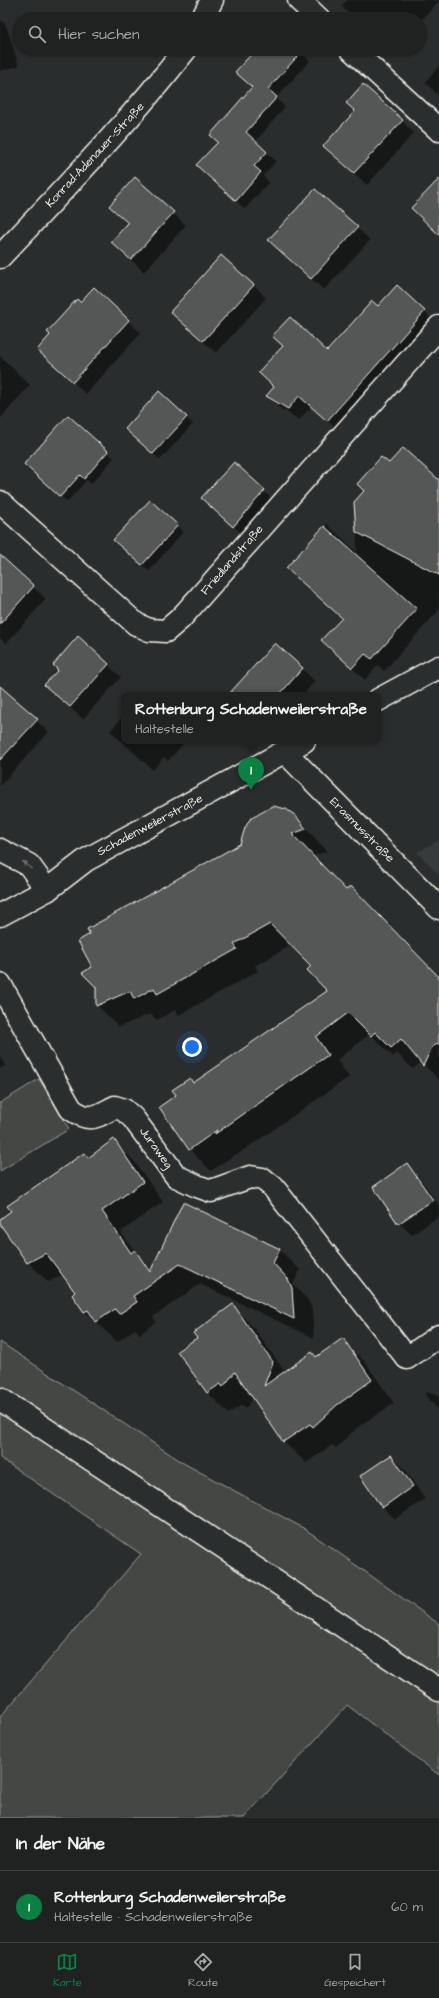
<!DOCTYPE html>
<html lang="de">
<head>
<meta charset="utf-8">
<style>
  body { margin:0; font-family:"Architects Daughter",sans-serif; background:#2d2f2f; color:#f1f3f6 }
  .you { position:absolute; left:192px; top:1047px; width:14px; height:14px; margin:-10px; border:3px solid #fff; border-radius:50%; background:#1a73e8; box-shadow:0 0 0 6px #1a73e833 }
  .badge { display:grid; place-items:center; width:26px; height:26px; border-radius:50%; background:#0b8043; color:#fff; font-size:13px; font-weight:700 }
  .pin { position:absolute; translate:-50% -33px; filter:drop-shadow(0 1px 2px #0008) }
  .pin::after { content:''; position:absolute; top:21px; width:14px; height:12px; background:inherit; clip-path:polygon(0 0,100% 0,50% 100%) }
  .popup { position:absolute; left:121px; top:692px; width:260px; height:52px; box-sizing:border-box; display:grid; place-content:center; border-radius:8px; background:#202222; filter:drop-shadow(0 1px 3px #0005); font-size:13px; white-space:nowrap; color:#a2a4a5 }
  .popup b { font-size:15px; color:#f1f3f6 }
  .popup::after { content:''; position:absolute; left:50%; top:100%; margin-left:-8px; border:8px solid transparent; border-top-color:#202222 }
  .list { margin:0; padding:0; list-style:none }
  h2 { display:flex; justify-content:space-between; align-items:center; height:52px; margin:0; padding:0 16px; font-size:17px }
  h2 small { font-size:13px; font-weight:400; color:#a2a4a5 }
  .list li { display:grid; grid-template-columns:26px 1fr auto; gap:12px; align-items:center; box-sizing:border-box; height:72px; padding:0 16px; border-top:1px solid #3d3f40 }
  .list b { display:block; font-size:15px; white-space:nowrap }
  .list p { margin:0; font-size:13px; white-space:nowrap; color:#a2a4a5 }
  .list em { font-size:13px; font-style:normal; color:#a2a4a5 }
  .icon { flex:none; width:22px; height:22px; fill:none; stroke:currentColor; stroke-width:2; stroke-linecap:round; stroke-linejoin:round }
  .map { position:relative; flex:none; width:439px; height:1818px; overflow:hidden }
  .search { position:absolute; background:#202222; box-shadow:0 1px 3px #0004; left:12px; right:12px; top:12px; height:44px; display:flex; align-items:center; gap:10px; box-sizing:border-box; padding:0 14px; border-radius:22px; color:#a2a4a5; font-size:15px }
  .sheet { height:124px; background:#202222 }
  nav { display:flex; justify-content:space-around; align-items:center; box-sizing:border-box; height:56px; border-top:1px solid #3d3f40; background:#202222; font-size:11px; color:#a2a4a5 }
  nav a { display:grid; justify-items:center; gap:2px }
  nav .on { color:#0b8043 }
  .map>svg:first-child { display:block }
</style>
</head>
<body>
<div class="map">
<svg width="439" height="1818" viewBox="0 0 439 1818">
  <rect width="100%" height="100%" fill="#2a2d2e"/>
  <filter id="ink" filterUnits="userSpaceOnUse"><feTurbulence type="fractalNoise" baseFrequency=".025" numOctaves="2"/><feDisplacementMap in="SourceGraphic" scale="8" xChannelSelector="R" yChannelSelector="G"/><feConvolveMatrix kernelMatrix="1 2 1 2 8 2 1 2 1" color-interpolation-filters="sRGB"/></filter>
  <g filter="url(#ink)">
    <!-- built -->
    <path fill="#373a3a" d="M439,840V875L417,852Z"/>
    <!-- green -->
    <path fill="#444645" stroke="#9c9c96" d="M39,1079L69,1129L0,1171V1103Z
      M0,1342L185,1464L305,1529L439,1624V1775L347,1705L244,1818H0V1717L141,1554L0,1458Z"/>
    <!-- shadow -->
    <path fill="#0007" d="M347,0H437L439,1L420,22V19H354L341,6Z
      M0,19L6,25L19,66L0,71Z
      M258,49H298L310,61L276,98L285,107L255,142L276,161L263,176L269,182L245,209L206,174L219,142L253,88Z
      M439,66V96L425,82Z
      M402,121L414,133L367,185L337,158Z
      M135,179L186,225L144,272L125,254L128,224L110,206Z
      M357,228L370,240L324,290L282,253Z
      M254,285L266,298L216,353L184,324Z
      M94,289L141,333L86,394L38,350Z
      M378,307L424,311L436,323L339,431L311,407L299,420L278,407L267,396L275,387L283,346L327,352Z
      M0,356L30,385L0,419Z
      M68,417L114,458L91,484L87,480L67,502L32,471Z
      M186,417L193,424L160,460L132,435Z
      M234,464L271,498L240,532L209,505Z
      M389,465L439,483V610L384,671L378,665L365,680L322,640L342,618L287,568L327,524L357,552L355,502Z
      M150,501L183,532L149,571L121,546Z
      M2,558L46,599L6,644L0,638V560Z
      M78,637L121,677L83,719L58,697L59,670Z
      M276,644L315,681L303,695H230Z
      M0,688L49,732L0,786Z
      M124,715V741H186L168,761L164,757L153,770L110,731Z
      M296,817L327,851L313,856L347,891L439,978V1080L421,1062L413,1069L397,1053L393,1057L370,1034L337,1060L349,1077L237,1155L236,1154L211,1171L189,1149L177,1096L189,1079L194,1084L328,991L312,966L292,945L255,966L258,971L179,1015L175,1010L157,1020L150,1014L119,1027L97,1005Z
      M0,1055L5,1066L0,1069Z
      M114,1141L134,1161L163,1202L121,1232L137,1254L152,1269L183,1203L280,1250L300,1270L293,1284L308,1300L312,1309L314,1338L200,1284L153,1317L156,1322L140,1334L135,1329L117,1342L85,1312L73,1295L77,1292L63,1275L48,1282L28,1262L0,1221L84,1154L89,1158Z
      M407,1165L419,1177L439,1205V1216L412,1235L399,1223Z
      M233,1306L254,1328L285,1372L312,1353L317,1358L343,1340L365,1362L394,1403L358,1427L336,1448L332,1445L306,1463L284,1442L253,1398L246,1408L242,1405L229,1414L207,1392L198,1338Z
      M424,1392L439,1395V1412Z
      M391,1456L404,1468L425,1499L395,1519L382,1507Z"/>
    <!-- building -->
    <path fill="#555756" stroke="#f4f1e8" d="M256,49H304L268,89L277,97L246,132L267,152L254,166L261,172L236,201L196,165L218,142L210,135L252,87L235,72Z
      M363,84L403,120L354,173L323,146L355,111L346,103Z
      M135,177L174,212L131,260L111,242L128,223L109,206Z
      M439,179V235L411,208Z
      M315,189L358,227L311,279L268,240Z
      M221,255L254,285L203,341L170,312Z
      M397,285L425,311L327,421L299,396L288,409L266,396L274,387L258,372L283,346L272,336L290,317L327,351L372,301L378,306Z
      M94,287L129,320L73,382L37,350L50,335L47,332L77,299L80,302Z
      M159,391L187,417L153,454L125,429Z
      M68,415L108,451L84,479L80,475L60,497L24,464Z
      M403,448L439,480V575L356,532L354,502L364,491L357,484L381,457L389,463Z
      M234,462L265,490L233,527L201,498Z
      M150,500L178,525L142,565L113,540Z
      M324,526L417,609L372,659L365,654L352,668L321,640L342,618L286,568Z
      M0,555L34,586L0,624Z
      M78,636L109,664L70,707L44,685L58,670L53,665Z
      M275,643L303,668L279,695H228Z
      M0,686L38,719L0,760Z
      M273,806L286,809L296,816L306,829L292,834L346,890L351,886L439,977V1043L432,1047L423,1066L401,1039L391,1048L375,1032L371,1036L348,1013L316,1037L328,1055L215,1134L217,1130L189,1150L159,1107L176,1095L172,1090L190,1078L193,1083L327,991L307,970L311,966L270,924L234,944L237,949L157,994L154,988L134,999L130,991L96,1006V987L82,973L92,967L78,941L90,934L87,929L240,844L245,828L250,819Z
      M114,1139L143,1182L102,1211L131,1253L135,1250L150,1272L183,1202L280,1249L273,1263L288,1279L292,1288L294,1319L180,1264L133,1296L137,1302L119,1314L115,1309L96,1322L88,1310L84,1312L72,1295L75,1292L46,1253L27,1263L0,1224V1219L11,1211L7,1206L84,1153L88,1158Z
      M407,1163L433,1200L398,1224L373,1187Z
      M233,1304L273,1362L264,1386L312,1352L316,1357L343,1338L372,1380L337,1405L313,1427L310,1424L283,1442L235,1372L223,1387L220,1384L207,1393L177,1351L197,1338L193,1333Z
      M391,1455L413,1486L382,1508L360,1476Z"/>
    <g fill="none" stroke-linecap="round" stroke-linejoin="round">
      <defs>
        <path id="minor" d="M299,0L319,19
          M202,19L212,0
          M351,49L439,130
          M0,257C64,189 128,123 186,49
          M0,502L136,624L149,630L166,631L181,618L439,327
          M285,752L439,908
          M0,850L29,865L47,890
          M0,984L71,1109C90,1123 95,1117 115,1107L124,1110L133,1118L176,1176L197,1186L211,1191L250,1177L263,1179L273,1187L407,1358L439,1336"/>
        <path id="tertiary" d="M378,700L439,667
          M0,915L47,890L86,860L304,741"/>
        <path id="secondary" d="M0,1399L439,1690"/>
      </defs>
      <!-- minor casing -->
      <use href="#minor" stroke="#f4f1e8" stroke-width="25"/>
      <!-- tertiary casing -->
      <use href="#tertiary" stroke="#f4f1e8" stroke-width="25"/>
      <!-- secondary casing -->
      <use href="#secondary" stroke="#f4f1e8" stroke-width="25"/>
      <!-- minor -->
      <use href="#minor" stroke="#2a2d2e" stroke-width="22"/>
      <!-- tertiary -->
      <use href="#tertiary" stroke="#2a2d2e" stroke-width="22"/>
      <!-- secondary -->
      <use href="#secondary" stroke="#2a2d2e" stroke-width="22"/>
    </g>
    <!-- one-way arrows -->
    <defs><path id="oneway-solid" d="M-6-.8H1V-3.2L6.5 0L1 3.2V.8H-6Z"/></defs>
    <use fill="#71726f" href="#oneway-solid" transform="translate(27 865) rotate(-140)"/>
  </g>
  <g text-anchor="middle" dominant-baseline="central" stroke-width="4" stroke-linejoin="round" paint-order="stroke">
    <!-- street labels -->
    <g font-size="12" fill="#f4f1e8" stroke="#2a2d2e">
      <text transform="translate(95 155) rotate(-47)">Konrad-Adenauer-Straße</text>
      <text transform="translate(232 560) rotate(-49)">Friedlandstraße</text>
      <text transform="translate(150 825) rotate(-28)">Schadenweilerstraße</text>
      <text transform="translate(362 830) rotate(45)">Erasmusstraße</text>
      <text transform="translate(156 1148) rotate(54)">Juraweg</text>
    </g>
  </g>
</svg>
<div class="you"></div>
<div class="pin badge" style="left:251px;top:790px">1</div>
<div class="popup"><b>Rottenburg Schadenweilerstraße</b>Haltestelle</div>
<div class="search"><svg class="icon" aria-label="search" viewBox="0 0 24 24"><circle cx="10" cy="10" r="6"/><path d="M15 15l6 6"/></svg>Hier suchen</div>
</div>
<section class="sheet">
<h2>In der Nähe<small></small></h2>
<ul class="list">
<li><span class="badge">1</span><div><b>Rottenburg Schadenweilerstraße</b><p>Haltestelle · Schadenweilerstraße</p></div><em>60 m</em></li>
</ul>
</section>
<nav>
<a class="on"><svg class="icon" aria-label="map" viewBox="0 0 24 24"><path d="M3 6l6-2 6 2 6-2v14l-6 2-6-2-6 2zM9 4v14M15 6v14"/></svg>Karte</a>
<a><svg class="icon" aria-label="directions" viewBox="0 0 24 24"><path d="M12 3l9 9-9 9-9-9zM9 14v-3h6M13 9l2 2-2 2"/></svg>Route</a>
<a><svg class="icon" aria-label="saved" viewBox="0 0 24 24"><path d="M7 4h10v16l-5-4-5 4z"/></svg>Gespeichert</a>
</nav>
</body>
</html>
